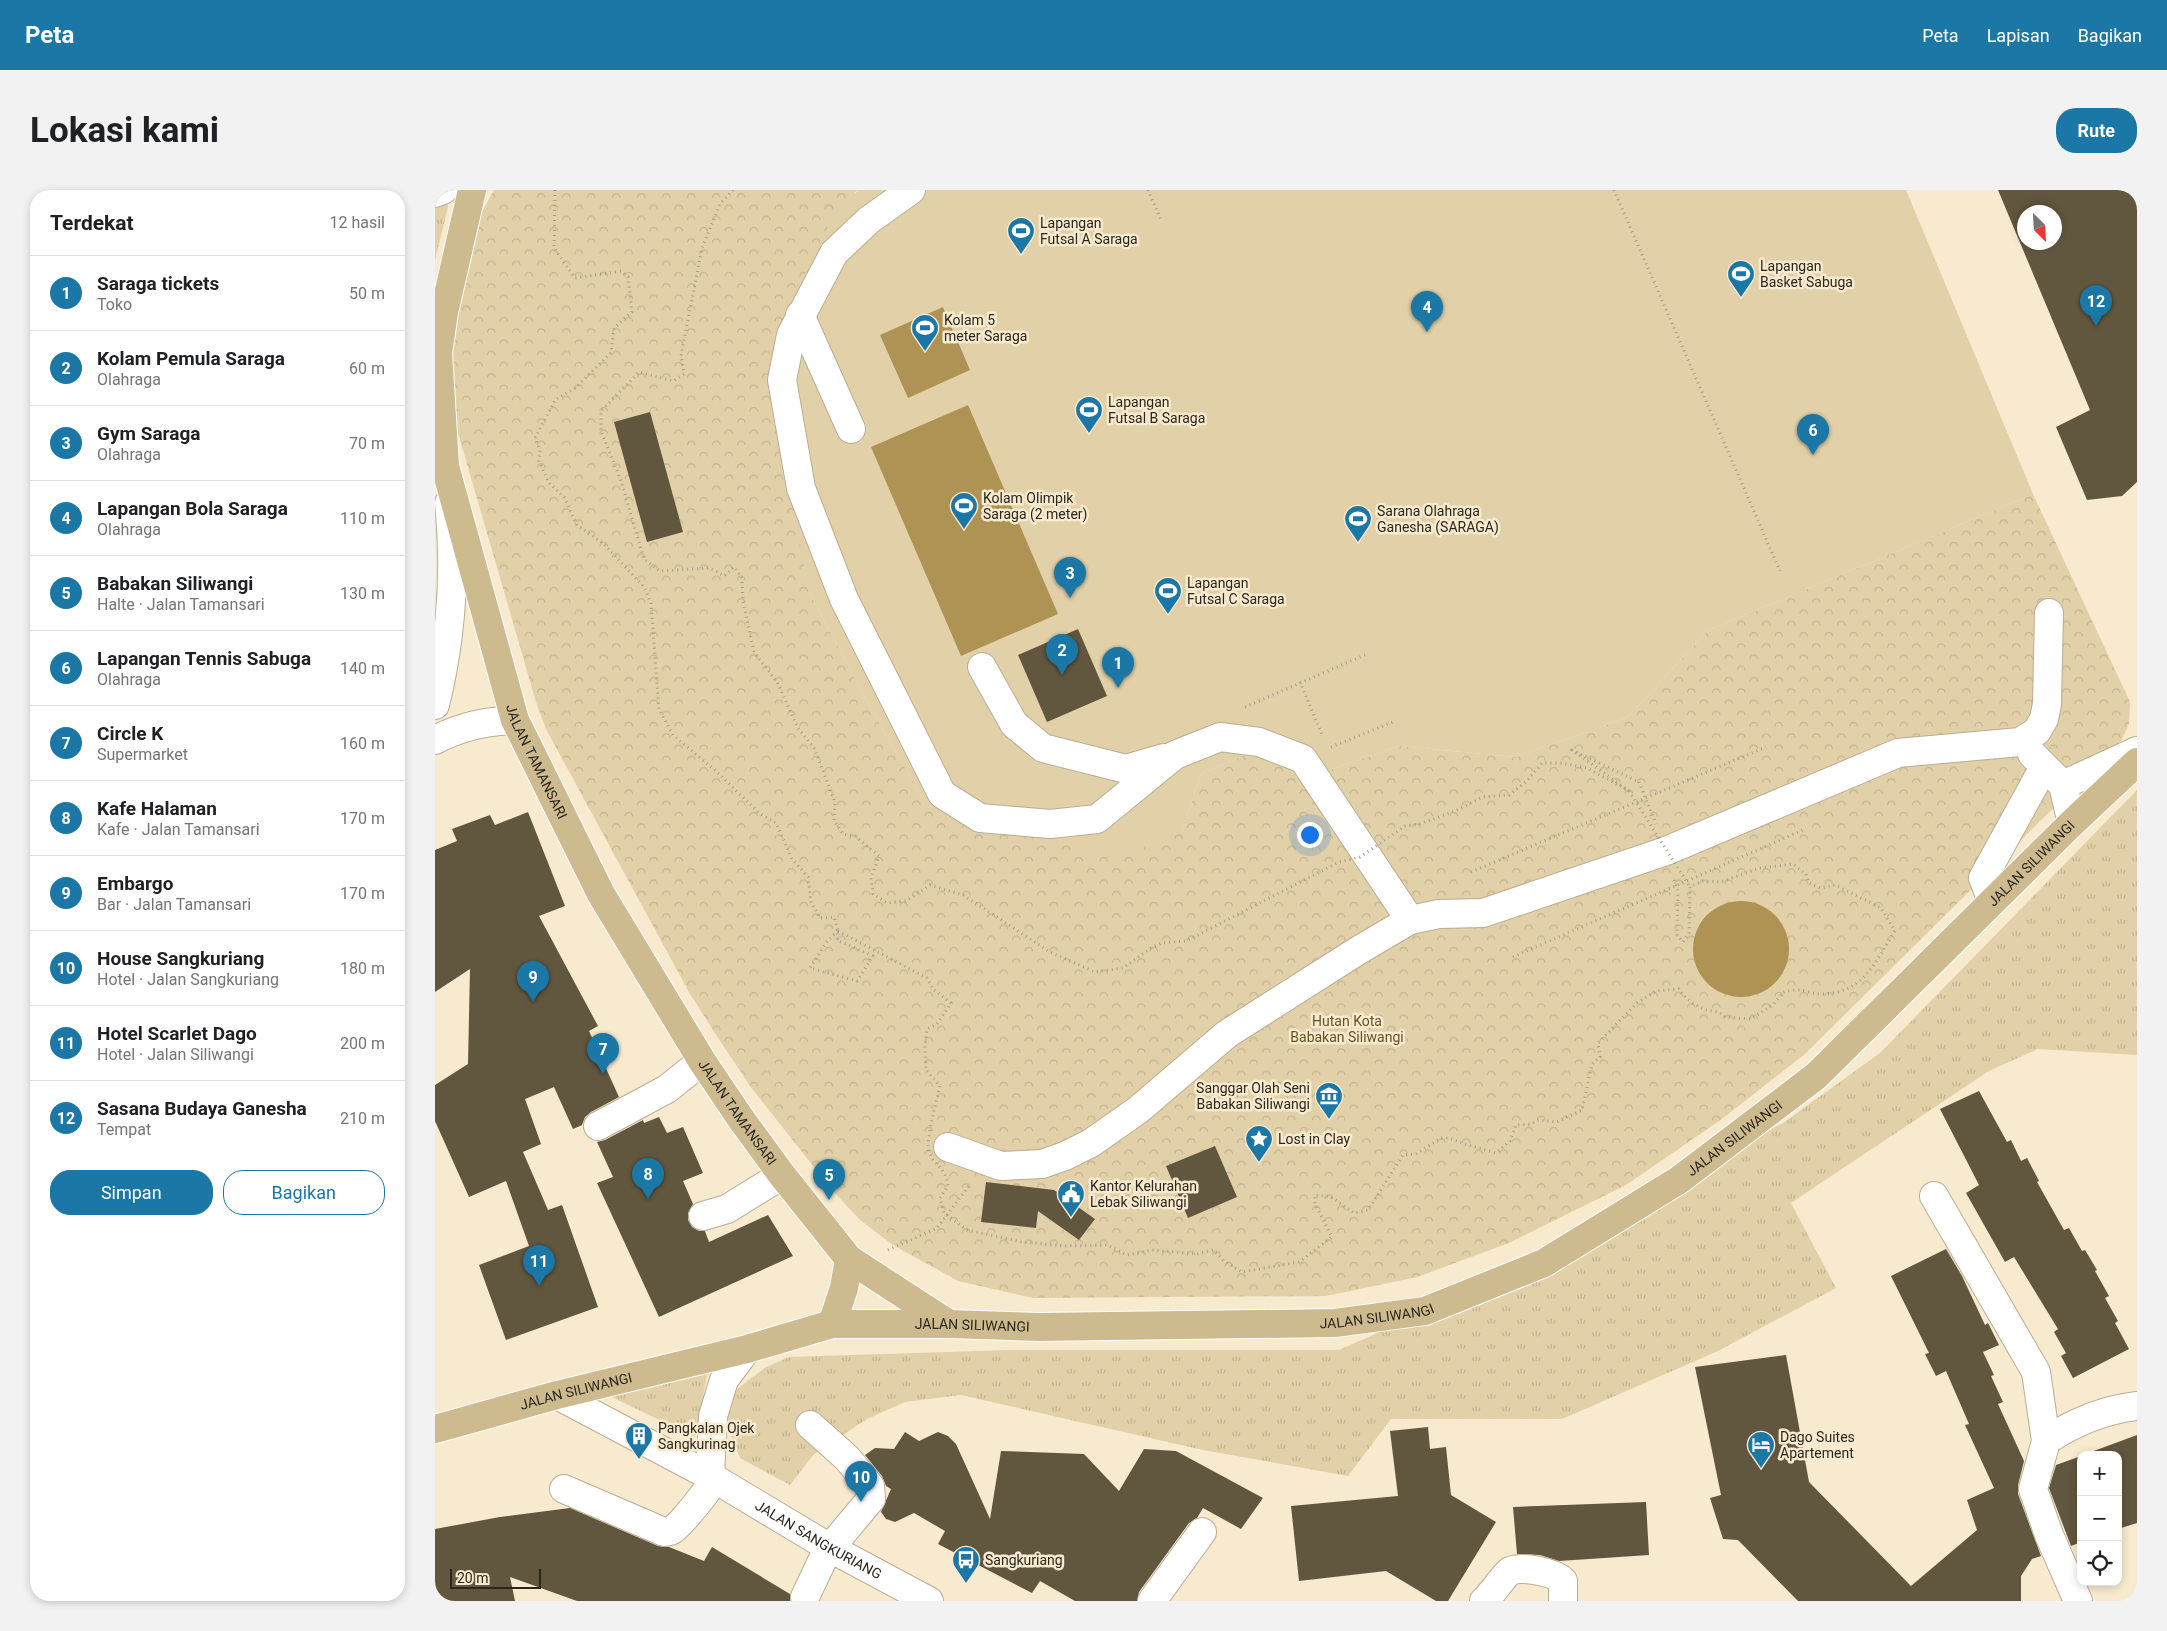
<!DOCTYPE html>
<html lang="id">
<head>
<meta charset="utf-8">
<style>
  body { margin:0; font-family:Roboto,sans-serif; background:#f2f2f2; color:#202124 }
  .controls { position:absolute; right:15px; bottom:15px; display:grid; overflow:hidden; border-radius:10px; box-shadow:0 2px 8px #0003 }
  .controls button { width:45px; height:45px; display:grid; place-items:center; padding:0; border:0; border-bottom:1px solid #e0e0e0; background:#fff; color:#202124; font:25px sans-serif }
  .compass { position:absolute; left:1582px; top:15px; width:45px; height:45px; border-radius:50%; background:#fff; box-shadow:0 2px 8px #0003; rotate:156deg }
  .scale { position:absolute; left:15px; bottom:12px; width:91px; box-sizing:border-box; padding-left:5px; border:2px solid #2b271c; border-top:0; font-size:14px; line-height:18px; white-space:nowrap; color:#2b271c; -webkit-text-stroke:4px #f7eacf; paint-order:stroke }
  .you { position:absolute; left:874px; top:644px; width:18px; height:18px; margin:-12px; border:4px solid #fff; border-radius:50%; background:#1a73e8; box-shadow:0 0 0 8px #1a73e833 }
  .badge { display:grid; place-items:center; width:32px; height:32px; border-radius:50%; background:#1b77a5; color:#fff; font-size:16px; font-weight:700 }
  .pin { position:absolute; translate:-50% -41px; filter:drop-shadow(0 1px 2px #0008) }
  .pin::after { content:''; position:absolute; top:26px; width:18px; height:15px; background:inherit; clip-path:polygon(0 0,100% 0,50% 100%) }
  .list { margin:0; padding:0; list-style:none }
  h2 { display:flex; justify-content:space-between; align-items:center; height:65px; margin:0; padding:0 20px; font-size:21px }
  h2 small { font-size:16px; font-weight:400; color:#757577 }
  .list li { display:grid; grid-template-columns:32px 1fr auto; gap:15px; align-items:center; box-sizing:border-box; height:75px; padding:0 20px; border-top:1px solid #e0e0e0 }
  .list b { display:block; font-size:19px; white-space:nowrap }
  .list p { margin:0; font-size:16px; white-space:nowrap; color:#757577 }
  .list em { font-size:16px; font-style:normal; color:#757577 }
  .actions { display:flex; gap:10px; padding:15px 20px }
  .actions a { flex:1; padding:11px 0; border:1px solid #1b77a5; border-radius:20px; text-align:center; font-size:18px; color:#1b77a5 }
  .actions .main { background:#1b77a5; color:#fff }
  .icon { flex:none; width:28px; height:28px; fill:none; stroke:currentColor; stroke-width:2; stroke-linecap:round; stroke-linejoin:round }
  .map { position:relative; flex:none; width:1702px; height:1411px; overflow:hidden; border-radius:20px }
  header { display:flex; align-items:center; gap:30px; box-sizing:border-box; height:70px; padding:0 25px; background:#1b77a5; color:#fff }
  header strong { font-size:24px }
  nav { display:flex; gap:28px; margin-inline-start:auto; font-size:18px }
  .intro { display:flex; align-items:center; justify-content:space-between; box-sizing:border-box; height:120px; padding:0 30px }
  h1 { margin:0; font-size:35px }
  .button { padding:12px 22px; border-radius:20px; background:#1b77a5; color:#fff; font-size:18px; font-weight:700 }
  main { display:flex; gap:30px; padding:0 30px }
  aside { flex:1; background:#fff; border-radius:20px; box-shadow:0 2px 8px #0003 }
  .map>svg:first-child { display:block }
</style>
</head>
<body>
<header>
<strong>Peta</strong>
<nav><a>Peta</a><a>Lapisan</a><a>Bagikan</a></nav>
</header>
<div class="intro"><h1>Lokasi kami</h1><a class="button">Rute</a></div>
<main>
<aside>
<h2>Terdekat<small>12 hasil</small></h2>
<ul class="list">
<li><span class="badge">1</span><div><b>Saraga tickets</b><p>Toko</p></div><em>50 m</em></li>
<li><span class="badge">2</span><div><b>Kolam Pemula Saraga</b><p>Olahraga</p></div><em>60 m</em></li>
<li><span class="badge">3</span><div><b>Gym Saraga</b><p>Olahraga</p></div><em>70 m</em></li>
<li><span class="badge">4</span><div><b>Lapangan Bola Saraga</b><p>Olahraga</p></div><em>110 m</em></li>
<li><span class="badge">5</span><div><b>Babakan Siliwangi</b><p>Halte · Jalan Tamansari</p></div><em>130 m</em></li>
<li><span class="badge">6</span><div><b>Lapangan Tennis Sabuga</b><p>Olahraga</p></div><em>140 m</em></li>
<li><span class="badge">7</span><div><b>Circle K</b><p>Supermarket</p></div><em>160 m</em></li>
<li><span class="badge">8</span><div><b>Kafe Halaman</b><p>Kafe · Jalan Tamansari</p></div><em>170 m</em></li>
<li><span class="badge">9</span><div><b>Embargo</b><p>Bar · Jalan Tamansari</p></div><em>170 m</em></li>
<li><span class="badge">10</span><div><b>House Sangkuriang</b><p>Hotel · Jalan Sangkuriang</p></div><em>180 m</em></li>
<li><span class="badge">11</span><div><b>Hotel Scarlet Dago</b><p>Hotel · Jalan Siliwangi</p></div><em>200 m</em></li>
<li><span class="badge">12</span><div><b>Sasana Budaya Ganesha</b><p>Tempat</p></div><em>210 m</em></li>
</ul>
<div class="actions"><a class="main">Simpan</a><a>Bagikan</a></div>
</aside>
<div class="map">
<svg width="1702" height="1411" viewBox="0 0 1702 1411">
  <defs>
    <pattern id="grass-tufts" width="24" height="20" patternUnits="userSpaceOnUse" patternTransform="scale(1.25)"><rect width="24" height="20" fill="#e2d0a8"/><path d="M3 7l-1-3M5 7V3M7 7l1-3M15 17l-1-3M17 17v-4M19 17l1-3" fill="none" stroke="#c2b390"/></pattern>
    <pattern id="forest-crowns" width="20" height="18" patternUnits="userSpaceOnUse" patternTransform="scale(1.25)"><rect width="20" height="18" fill="#e2d0a8"/><path d="M2 6a3 3 0 1 1 6 0M12 15a3 3 0 1 1 6 0" fill="none" stroke="#c2b390"/></pattern>
  </defs>
  <rect width="100%" height="100%" fill="#f7eacf"/>
  <!-- grass -->
  <path fill="url(#grass-tufts)" d="M12,13L13,17L0,70V15Z
    M1702,600V865L1603,859L1554,881L1356,1013L1401,1098L1281,1162L1127,1229H956L913,1286L768,1260L526,1205L470,1212L432,1229L379,1264L355,1295L305,1268L296,1246L292,1223L302,1199L331,1177L354,1167L575,1160H904L956,1137L1348,933L1445,863Z
    M275,1171L260,1247L162,1200Z"/>
  <!-- forest -->
  <path fill="url(#forest-crowns)" d="M59,0H423L420,2L374,402L434,515L488,609L747,642L766,584L815,563L883,584L964,556L1081,567L1193,527L1272,441L1598,304L1695,512L1694,534L1686,551L1370,864L1287,929L1191,995L1074,1053L982,1087L891,1106L598,1108L523,1091L458,1055L425,1030L398,1001L318,900L287,854L255,804L111,539L101,512L19,229L12,147L44,27Z"/>
  <!-- garden -->
  <path fill="#e2d0a8" d="M423,0H1471L1598,304L1272,441L1193,527L1081,567L964,556L883,584L815,563L766,584L747,642L680,669L488,609L434,515L374,402L347,254L337,152L394,34Z"/>
  <!-- water -->
  <path fill="#ae9354" d="M508,117L535,180L473,208L445,145Z
    M533,215L623,424L526,466L436,257Z
    M1258 759a48 48 0 1 1 96 0a48 48 0 1 1-96 0Z"/>
  <!-- building -->
  <path fill="#61563e" fill-rule="evenodd" d="M1563,0H1702V292L1687,306L1652,310L1621,237L1655,220ZM1590,22H1620V52H1590Z
    M215,222L248,342L212,352L179,232Z
    M643,439L672,506L612,532L583,465Z
    M93,622L130,716L104,726L163,836L154,841L184,907L156,922L150,927L147,935L138,939L119,897L90,909L106,954L88,962L113,1020L127,1015L163,1117L71,1150L44,1075L94,1056L71,991L34,1007L0,931V895L33,874L35,779L0,802V660L22,651L17,639L55,625L60,635Z
    M1544,901L1572,952L1576,950L1586,971L1592,968L1604,991L1602,992L1629,1040L1634,1038L1647,1061L1650,1060L1662,1080L1660,1081L1674,1106L1670,1108L1683,1131L1680,1133L1694,1159L1638,1188L1626,1166L1631,1163L1619,1142L1623,1139L1579,1067L1570,1072L1531,1003L1544,995L1505,919Z
    M224,927L232,943L248,937L268,983L248,991L258,1014L253,1023V1030L257,1037L264,1041H270L274,1052L333,1025L358,1066L224,1127L162,993L178,987L162,952L170,950L208,930L209,933Z
    M780,956L802,1007L753,1028L731,976Z
    M551,992L619,1000L660,1029L644,1050L603,1021L601,1038L546,1032Z
    M1511,1059L1527,1086L1550,1135L1553,1133L1564,1155L1548,1162L1559,1185L1556,1186L1568,1212L1563,1214L1589,1271L1583,1295V1304L1606,1366L1597,1369L1586,1386V1411H1363L1303,1350L1288,1349L1275,1308L1286,1305L1260,1177L1351,1165L1374,1292L1476,1396L1542,1340L1532,1310L1559,1298L1530,1235L1534,1234L1511,1181L1501,1186L1490,1164L1494,1163L1456,1086Z
    M993,1237L995,1259L1011,1257L1016,1305L1061,1332L1013,1411H1001L951,1381L864,1391L856,1316L963,1306L955,1241Z
    M470,1242L484,1251L503,1242L513,1246L521,1254L555,1329L566,1261L649,1264L684,1301L709,1259L741,1261L828,1308L806,1339L768,1318L762,1328L754,1333L704,1402L702,1411H640L605,1391L597,1403L503,1354L510,1341L479,1323L460,1332L451,1329L446,1322L456,1299L451,1296L447,1286L430,1265L440,1258L459,1259Z
    M1702,1245V1333L1683,1339V1265H1648Z
    M1646,1266V1352L1636,1356L1614,1298L1621,1275Z
    M1211,1312L1214,1365L1124,1371L1105,1365L1082,1364L1078,1317Z
    M135,1318L223,1356L234,1357L269,1371L277,1357L355,1404V1411H142L75,1387L80,1411H0V1339L65,1327Z"/>
  <g fill="none" stroke-linecap="round" stroke-linejoin="round">
    <defs>
      <g id="minor">
        <path d="M476,0L434,30L399,63L356,145L347,190L366,298L409,409L507,604L545,628L615,634L662,629L740,565L785,547L824,552L868,569L975,730"/>
        <path d="M0,3L8,0"/>
        <path d="M365,125L416,239"/>
        <path d="M547,477L579,534L608,558L691,579L729,568"/>
        <path d="M0,515C16,450 21,380 14,313"/>
        <path d="M0,550C26,536 51,531 80,530"/>
        <path d="M1597,564L1628,595L1637,633"/>
        <path d="M1628,595L1702,561"/>
        <path d="M1557,711L1548,688L1609,577"/>
        <path d="M163,936L232,899L267,871"/>
        <path d="M513,957L566,976L607,974L630,966L656,953L703,920L792,844L924,760L975,730L1004,724L1048,723L1231,661L1463,563L1585,552L1602,541L1609,529L1612,514L1614,423"/>
        <path d="M1499,1006L1601,1182L1611,1251L1598,1299L1614,1345L1643,1411"/>
        <path d="M268,1026L292,1019L347,985"/>
        <path id="s1" d="M122,1205L275,1286L395,1358L494,1411"/>
        <path d="M1611,1251C1639,1232 1669,1220 1702,1216"/>
        <path d="M275,1286L278,1226L289,1190L312,1159"/>
        <path d="M129,1299L229,1342C230,1342 237,1341 237,1340C246,1335 274,1299 280,1289"/>
        <path d="M370,1407L387,1371L395,1358L436,1309L435,1296L412,1268L375,1235"/>
        <path d="M717,1411L767,1342"/>
        <path d="M1049,1411C1056,1405 1071,1383 1075,1381C1088,1376 1119,1382 1128,1391V1411"/>
      </g>
      <g id="major">
        <path id="s2" d="M37,0L9,122L3,163L10,276L80,530L166,704L267,871L306,929L347,985L414,1069L514,1134"/>
        <path d="M397,1134L409,1098L414,1069"/>
        <path id="s3" d="M0,1239L122,1205L312,1159L397,1134H514L604,1137L900,1133L990,1121L1109,1073L1244,990L1381,886L1637,633L1702,572"/>
      </g>
    </defs>
    <!-- minor casing -->
    <use href="#minor" stroke="#b9ad93" stroke-width="30"/>
    <!-- major casing -->
    <use href="#major" stroke="#fff" stroke-width="30"/>
    <!-- path -->
    <path stroke="#a49b86" stroke-width="3" stroke-dasharray="1 4" stroke-linecap="butt" d="M120,0L119,58L140,88L186,81L193,87L197,122L179,138L176,163L140,198L120,210L100,248L105,260L104,271L114,293L129,307L142,335L168,353L209,397L216,413L224,519L238,545L282,582L324,623L341,633L357,669L373,687L376,712L385,728L399,727L403,741L402,750L438,766L422,791L375,778L393,750L403,741
      M713,0L727,32
      M1179,0L1345,381
      M865,492L888,547
      M810,517L932,464
      M896,557L958,532
      M1204,592L1221,634
      M1239,690L1243,701
      M453,1060L502,1038L534,996"/>
    <!-- minor -->
    <use href="#minor" stroke="#fff" stroke-width="28"/>
    <!-- major -->
    <use href="#major" stroke="#cdbb8f" stroke-width="28"/>
    <!-- path-bridge -->
    <path stroke="#a49b86" stroke-width="3" stroke-dasharray="1 4" stroke-linecap="butt" d="M298,0L285,14L267,58L246,166L249,184L238,191L204,182L166,221V241L186,291L209,369L225,381L275,378L289,386L299,377L307,388L308,411L319,462L342,492L363,538L379,558L400,612L399,630L408,644L420,646L444,666L436,688L438,704L452,713L471,711L495,695L528,705L615,762L660,782L688,778L716,758L726,753L751,751L904,672L925,667L970,636L985,634L1020,621L1048,607L1074,605L1092,591L1107,573H1125L1152,578L1194,601L1137,560L1204,592
      M1194,601L1255,697
      M1036,682L1331,557
      M403,741L492,788L498,799L516,813L502,834L492,839L490,857L491,880L505,896C502,908 490,953 494,962C500,977 510,976 513,996L505,1008L509,1023L532,1040L587,1052L630,1056L672,1055L692,1065L717,1060L762,1064L778,1060L789,1071L807,1082L864,1072L897,1047L880,1014V1005L896,1007L919,1023L933,1020L968,965L981,964L1006,948H1014L1029,954L1061,963L1075,951L1081,935L1096,934L1104,930L1122,932L1147,920L1157,874L1165,867L1163,853L1202,813L1221,801L1244,799C1249,808 1262,817 1272,820C1280,822 1284,821 1290,827L1316,829L1339,814L1348,802C1353,801 1358,800 1363,800C1371,800 1377,804 1385,804C1429,804 1439,773 1460,741L1446,718L1400,695L1385,698L1374,693L1371,684L1358,674L1325,678L1285,692L1268,691L1255,697L1254,743L1248,752L1242,745L1243,701
      M1078,767L1368,640"/>
  </g>
  <!-- icons -->
  <defs>
    <symbol id="stadium-pin" viewBox="-11 -11 22 30"><path d="M0 17L-7.5 6A9.5 9.5 0 1 1 7.5 6Z" fill="#1b77a5" stroke="#f7eacf"/><path d="M0-5a6.5 5 0 1 0 0 10a6.5 5 0 1 0 0-10ZM-3.5-1.8h7v3.6h-7Z" fill="#fff"/></symbol>
    <symbol id="museum-pin" viewBox="-11 -11 22 30"><path d="M0 17L-7.5 6A9.5 9.5 0 1 1 7.5 6Z" fill="#1b77a5" stroke="#f7eacf"/><path d="M0-6L6-3V-2H-6V-3ZM-5-1h2V3h-2ZM-1-1h2V3h-2ZM3-1h2V3H3ZM-6 4H6V6H-6Z" fill="#fff"/></symbol>
    <symbol id="sight-pin" viewBox="-11 -11 22 30"><path d="M0 17L-7.5 6A9.5 9.5 0 1 1 7.5 6Z" fill="#1b77a5" stroke="#f7eacf"/><path d="M0-6L1.8-2.2L6-1.7L2.9 1.2L3.7 5.4L0 3.3L-3.7 5.4L-2.9 1.2L-6-1.7L-1.8-2.2Z" fill="#fff"/></symbol>
    <symbol id="civic-pin" viewBox="-11 -11 22 30"><path d="M0 17L-7.5 6A9.5 9.5 0 1 1 7.5 6Z" fill="#1b77a5" stroke="#f7eacf"/><path d="M-.6-6.5H3V-4.5H.6V-3L4-1V1h2V6H-6V1h2V-1L-.6-3ZM-1.2 2.5V6h2.4V2.5Z" fill="#fff"/></symbol>
    <symbol id="building-pin" viewBox="-11 -11 22 30"><path d="M0 17L-7.5 6A9.5 9.5 0 1 1 7.5 6Z" fill="#1b77a5" stroke="#f7eacf"/><path d="M-4-6H4V6H1V3H-1V6H-4ZM-2.5-4.3h1.7v1.8h-1.7ZM.8-4.3h1.7v1.8H.8ZM-2.5-1h1.7V.8h-1.7ZM.8-1h1.7V.8H.8Z" fill="#fff"/></symbol>
    <symbol id="hotel-pin" viewBox="-11 -11 22 30"><path d="M0 17L-7.5 6A9.5 9.5 0 1 1 7.5 6Z" fill="#1b77a5" stroke="#f7eacf"/><path d="M-6-4.5h1.5V1H6V5H4.5V3h-9V5H-6ZM-4 0a1.8 1.8 0 1 1 3.6 0ZM.5 0V-2.5h3Q6-2.5 6 0Z" fill="#fff"/></symbol>
    <symbol id="bus-pin" viewBox="-11 -11 22 30"><path d="M0 17L-7.5 6A9.5 9.5 0 1 1 7.5 6Z" fill="#1b77a5" stroke="#f7eacf"/><path d="M-5-6H5V4H4V6H2V4H-2V6H-4V4H-5ZM-3.5-4V0h7V-4ZM-3.5 1.2v1.5H-2V1.2ZM2 1.2v1.5H3.5V1.2Z" fill="#fff"/></symbol>
  </defs>
  <g fill-rule="evenodd">
    <use href="#stadium-pin" x="570" y="25" width="32" height="43"/>
    <use href="#stadium-pin" x="1290" y="68" width="32" height="43"/>
    <use href="#stadium-pin" x="474" y="122" width="32" height="43"/>
    <use href="#stadium-pin" x="638" y="204" width="32" height="43"/>
    <use href="#stadium-pin" x="513" y="300" width="32" height="43"/>
    <use href="#stadium-pin" x="907" y="313" width="32" height="43"/>
    <use href="#stadium-pin" x="717" y="385" width="32" height="43"/>
    <use href="#museum-pin" x="878" y="890" width="32" height="43"/>
    <use href="#sight-pin" x="808" y="933" width="32" height="43"/>
    <use href="#civic-pin" x="620" y="988" width="32" height="43"/>
    <use href="#building-pin" x="188" y="1230" width="32" height="43"/>
    <use href="#hotel-pin" x="1310" y="1239" width="32" height="43"/>
    <use href="#bus-pin" x="515" y="1354" width="32" height="43"/>
  </g>
  <g text-anchor="middle" dominant-baseline="central" stroke-width="5" stroke-linejoin="round" paint-order="stroke">
    <!-- poi labels -->
    <g font-size="14" fill="#2b271c" stroke="#f7eacf" text-anchor="start">
      <text x="605" y="33">Lapangan<tspan x="605" dy="16">Futsal A Saraga</tspan></text>
      <text x="1325" y="76">Lapangan<tspan x="1325" dy="16">Basket Sabuga</tspan></text>
      <text x="509" y="130">Kolam 5<tspan x="509" dy="16">meter Saraga</tspan></text>
      <text x="673" y="212">Lapangan<tspan x="673" dy="16">Futsal B Saraga</tspan></text>
      <text x="548" y="308">Kolam Olimpik<tspan x="548" dy="16">Saraga (2 meter)</tspan></text>
      <text x="942" y="321">Sarana Olahraga<tspan x="942" dy="16">Ganesha (SARAGA)</tspan></text>
      <text x="752" y="393">Lapangan<tspan x="752" dy="16">Futsal C Saraga</tspan></text>
      <text x="875" y="898" text-anchor="end">Sanggar Olah Seni<tspan x="875" dy="16">Babakan Siliwangi</tspan></text>
      <text x="843" y="949">Lost in Clay</text>
      <text x="655" y="996">Kantor Kelurahan<tspan x="655" dy="16">Lebak Siliwangi</tspan></text>
      <text x="223" y="1238">Pangkalan Ojek<tspan x="223" dy="16">Sangkurinag</tspan></text>
      <text x="1345" y="1247">Dago Suites<tspan x="1345" dy="16">Apartement</tspan></text>
      <text x="550" y="1370">Sangkuriang</text>
    </g>
    <!-- street labels -->
    <g font-size="14" fill="#2b271c" stroke="#f7eacf">
      <text stroke="none"><textPath href="#s2" startOffset="590">JALAN TAMANSARI</textPath></text>
      <text stroke="none"><textPath href="#s3" startOffset="1766">JALAN SILIWANGI</textPath></text>
      <text stroke="none"><textPath href="#s2" startOffset="995">JALAN TAMANSARI</textPath></text>
      <text stroke="none"><textPath href="#s3" startOffset="1361">JALAN SILIWANGI</textPath></text>
      <text stroke="none"><textPath href="#s3" startOffset="956">JALAN SILIWANGI</textPath></text>
      <text stroke="none"><textPath href="#s3" startOffset="551">JALAN SILIWANGI</textPath></text>
      <text stroke="none"><textPath href="#s3" startOffset="146">JALAN SILIWANGI</textPath></text>
      <text stroke="none"><textPath href="#s1" startOffset="299">JALAN SANGKURIANG</textPath></text>
    </g>
    <!-- park labels -->
    <g font-size="14" fill="#665222" stroke="#f7eacf">
      <text x="912" y="831">Hutan Kota<tspan x="912" dy="16">Babakan Siliwangi</tspan></text>
    </g>
  </g>
</svg>
<div class="controls">
<button>+</button>
<button>−</button>
<button><svg class="icon" aria-label="locate" viewBox="0 0 24 24"><circle cx="12" cy="12" r="6"/><path d="M12 2v4M12 18v4M2 12h4M18 12h4"/></svg></button>
</div>
<svg class="compass" viewBox="-18 -18 36 36"><path d="M0-13l5 13h-10z" fill="#e53935"/><path d="M0 13l5-13h-10z" fill="#757577"/></svg>
<div class="scale">20 m</div>
<div class="you"></div>
<div class="pin badge" style="left:683px;top:498px">1</div>
<div class="pin badge" style="left:627px;top:485px">2</div>
<div class="pin badge" style="left:635px;top:408px">3</div>
<div class="pin badge" style="left:992px;top:142px">4</div>
<div class="pin badge" style="left:394px;top:1010px">5</div>
<div class="pin badge" style="left:1378px;top:265px">6</div>
<div class="pin badge" style="left:168px;top:884px">7</div>
<div class="pin badge" style="left:213px;top:1009px">8</div>
<div class="pin badge" style="left:98px;top:812px">9</div>
<div class="pin badge" style="left:426px;top:1312px">10</div>
<div class="pin badge" style="left:104px;top:1096px">11</div>
<div class="pin badge" style="left:1661px;top:136px">12</div>
</div>
</main>
</body>
</html>
